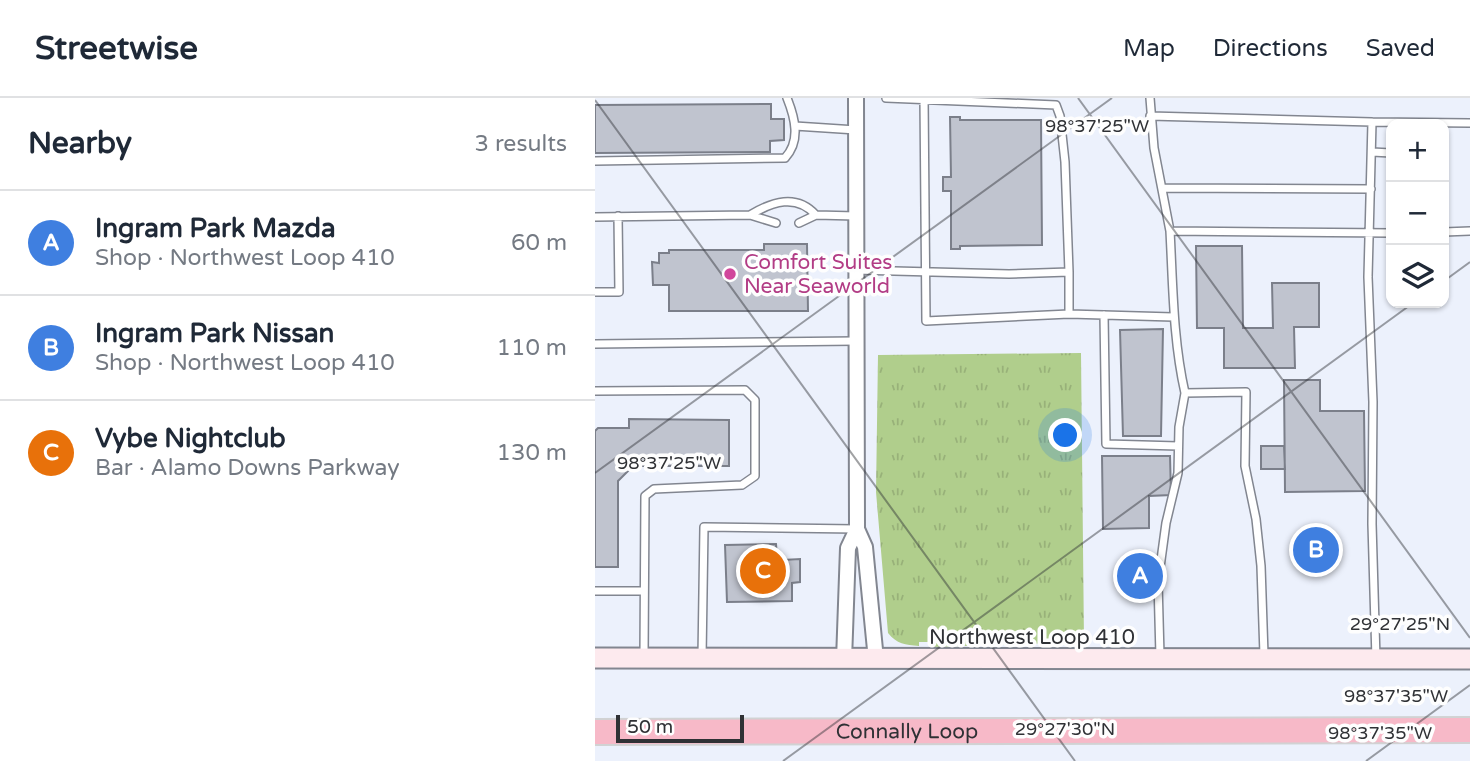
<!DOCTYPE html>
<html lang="en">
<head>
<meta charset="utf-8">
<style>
  body { margin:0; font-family:"Varela Round",sans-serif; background:#f2f2f3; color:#1f2937 }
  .controls { position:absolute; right:21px; top:21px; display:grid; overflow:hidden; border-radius:14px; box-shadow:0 2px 5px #0004 }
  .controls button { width:63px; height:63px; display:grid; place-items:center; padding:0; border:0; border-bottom:2px solid #e0e1e3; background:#fff; color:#1f2937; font:35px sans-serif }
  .scale { position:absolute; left:21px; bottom:18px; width:128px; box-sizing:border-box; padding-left:7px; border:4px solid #2f3135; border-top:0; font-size:19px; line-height:24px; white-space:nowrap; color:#2f3135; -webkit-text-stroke:5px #fefefe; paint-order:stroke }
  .you { position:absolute; left:471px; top:338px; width:24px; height:24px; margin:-18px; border:5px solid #fff; border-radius:50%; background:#1a73e8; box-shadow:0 0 0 10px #1a73e833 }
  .badge { display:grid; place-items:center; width:46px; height:46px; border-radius:50%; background:#9d6720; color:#fff; font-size:23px; font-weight:700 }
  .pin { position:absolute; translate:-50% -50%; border:4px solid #fff; box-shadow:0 2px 7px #0006 }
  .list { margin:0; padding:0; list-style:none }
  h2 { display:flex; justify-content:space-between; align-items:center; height:91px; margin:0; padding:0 28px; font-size:30px }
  h2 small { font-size:23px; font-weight:400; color:#747a83 }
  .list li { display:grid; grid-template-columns:46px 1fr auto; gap:21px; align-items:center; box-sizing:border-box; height:105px; padding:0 28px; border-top:2px solid #e0e1e3 }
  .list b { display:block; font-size:26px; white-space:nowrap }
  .list p { margin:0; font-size:23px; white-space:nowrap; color:#747a83 }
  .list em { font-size:23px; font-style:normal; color:#747a83 }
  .icon { flex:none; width:38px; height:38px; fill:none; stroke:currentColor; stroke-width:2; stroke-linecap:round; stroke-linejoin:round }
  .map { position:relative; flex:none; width:875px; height:663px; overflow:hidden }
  header { display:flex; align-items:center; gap:42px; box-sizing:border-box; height:98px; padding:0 35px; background:#fff; border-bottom:2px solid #e0e1e3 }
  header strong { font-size:33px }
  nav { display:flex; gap:38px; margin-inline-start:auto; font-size:24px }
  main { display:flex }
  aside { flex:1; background:#fff }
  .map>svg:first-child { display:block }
</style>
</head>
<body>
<header>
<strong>Streetwise</strong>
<nav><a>Map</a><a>Directions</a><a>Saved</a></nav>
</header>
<main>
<aside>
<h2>Nearby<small>3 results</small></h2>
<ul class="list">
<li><span class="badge" style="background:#3f7fe0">A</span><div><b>Ingram Park Mazda</b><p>Shop · Northwest Loop 410</p></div><em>60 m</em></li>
<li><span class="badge" style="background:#3f7fe0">B</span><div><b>Ingram Park Nissan</b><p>Shop · Northwest Loop 410</p></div><em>110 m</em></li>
<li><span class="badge" style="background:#e8710a">C</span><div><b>Vybe Nightclub</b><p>Bar · Alamo Downs Parkway</p></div><em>130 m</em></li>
</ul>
</aside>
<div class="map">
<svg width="875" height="663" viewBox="0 0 875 663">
  <defs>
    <pattern id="grass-tufts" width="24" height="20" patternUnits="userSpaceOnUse" patternTransform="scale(1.75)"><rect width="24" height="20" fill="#b0ce8c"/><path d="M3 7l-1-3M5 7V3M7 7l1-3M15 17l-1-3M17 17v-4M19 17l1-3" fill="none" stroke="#98b179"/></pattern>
  </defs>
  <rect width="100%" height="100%" fill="#ecf1fc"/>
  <!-- grass -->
  <path fill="url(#grass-tufts)" d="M486,255L489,544L337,549L336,544H324V548C310,547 302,546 293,535L281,394L283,257Z"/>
  <!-- building -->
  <path fill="#c0c4cf" stroke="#7b7f8a" stroke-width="2" d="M176,6V21H189V42L175,43V54L0,55V7Z
    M355,19H365V22H446L447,147L365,148V151H356V93H348V79H356Z
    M169,146H212L213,213H74V187H58L57,164L64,165V155H74V152H169Z
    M601,148H647L648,230H678L677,185H724V229H699L700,270H629V230H602Z
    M568,231L566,338H528L525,232Z
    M689,282H725V313H769L770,393L690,394Z
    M34,321L134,322V368H38L23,383V469H0V333L3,330H34Z
    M666,348H689L690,371H666Z
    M507,358H575L576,397L554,398V430L508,431Z
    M181,446L182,459L188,458V462L205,461V484L197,485V503L132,504L130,447Z"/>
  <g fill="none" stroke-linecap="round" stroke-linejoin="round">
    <defs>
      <path id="lane" d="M329,0L331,223L474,216
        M555,0L559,50L575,133L796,135
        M555,18L777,24
        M200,28L261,32
        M777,54L796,55
        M0,63L190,60C206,43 200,20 192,0
        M568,90L776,91
        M155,117C177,104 201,95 221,117
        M0,119L155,117L181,125
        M204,125L221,117L261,118
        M575,133C578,188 578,242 590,295L651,294L650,368L661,421L666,468L669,557
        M849,134L875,133
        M261,172L414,176L474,174L470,64L465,18L461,7L291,0
        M474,174V216L578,219
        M0,194H24L23,118
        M509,217L511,346L583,348
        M0,246L261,243
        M0,293L150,292L160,302V378L147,387L59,391L50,398L49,559
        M0,493H49
        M565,558L563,484L571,425L583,375L584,329L590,295
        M107,559L109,429L261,431
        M781,561L777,426L778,304L773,179L777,24L875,25"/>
      <path id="street" d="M262,431L270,449L281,562
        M249,562L253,450L262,431L261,0"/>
      <path id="secondary" d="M0,560L875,561"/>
      <g id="highway">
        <path id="s1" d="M0,634L875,632"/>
      </g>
    </defs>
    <!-- lane casing -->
    <use href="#lane" stroke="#828690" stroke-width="10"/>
    <!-- street casing -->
    <use href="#street" stroke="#828690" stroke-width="18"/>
    <!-- secondary casing -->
    <use href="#secondary" stroke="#828690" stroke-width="23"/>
    <!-- highway casing -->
    <use href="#highway" stroke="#d1d2d3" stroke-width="28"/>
    <!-- lane -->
    <use href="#lane" stroke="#fff" stroke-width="7"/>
    <!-- street -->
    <use href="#street" stroke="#fff" stroke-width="14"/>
    <!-- secondary -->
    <use href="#secondary" stroke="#fdeaee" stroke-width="19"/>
    <!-- highway -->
    <use href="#highway" stroke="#f7b9c8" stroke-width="24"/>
  </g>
  <!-- ticks -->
  <path fill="none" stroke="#2f3135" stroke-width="2" stroke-opacity="0.45" d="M483,0L875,540M0,2L480,663M849,183L875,164M0,375L517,0M188,663L818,205M771,663L875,587"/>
  <!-- markers -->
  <circle fill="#d1479c" stroke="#fefefe" stroke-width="2.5" cx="135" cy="176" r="7"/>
  <g text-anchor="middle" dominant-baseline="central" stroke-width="7" stroke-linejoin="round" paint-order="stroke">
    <!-- hotel labels -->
    <g font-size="21" fill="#b23c85" stroke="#fefefe" text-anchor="start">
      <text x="149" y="164">Comfort Suites<tspan x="149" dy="24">Near Seaworld</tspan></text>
    </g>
    <!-- street labels -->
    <g font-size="21" fill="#2f3135" stroke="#fefefe">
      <text x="437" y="539">Northwest Loop 410</text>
      <text stroke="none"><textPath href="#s1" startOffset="312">Connally Loop</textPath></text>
    </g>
  </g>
  <g font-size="18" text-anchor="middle" fill="#2f3135" stroke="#fefefe" stroke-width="7" stroke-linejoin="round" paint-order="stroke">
    <text x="502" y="34">98°37'25"W</text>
    <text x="74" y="371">98°37'25"W</text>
    <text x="805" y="532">29°27'25"N</text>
    <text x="801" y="604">98°37'35"W</text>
    <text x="470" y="637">29°27'30"N</text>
    <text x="785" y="641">98°37'35"W</text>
  </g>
</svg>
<div class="controls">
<button>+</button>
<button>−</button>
<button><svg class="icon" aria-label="layers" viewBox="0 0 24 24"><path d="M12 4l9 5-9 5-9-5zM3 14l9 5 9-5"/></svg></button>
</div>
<div class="scale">50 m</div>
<div class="you"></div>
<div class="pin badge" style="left:545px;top:478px;background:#3f7fe0">A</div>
<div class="pin badge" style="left:721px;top:452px;background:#3f7fe0">B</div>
<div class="pin badge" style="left:168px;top:473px;background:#e8710a">C</div>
</div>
</main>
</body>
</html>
